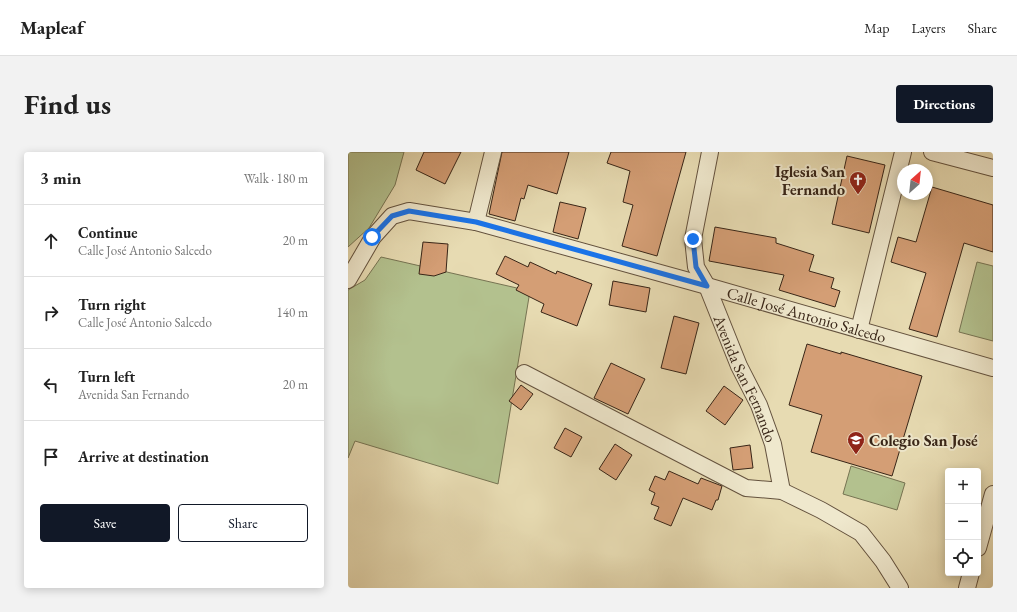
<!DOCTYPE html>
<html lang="en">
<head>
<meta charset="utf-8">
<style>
  body { margin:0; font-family:"EB Garamond",serif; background:#f2f2f2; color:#222 }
  .controls { position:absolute; right:12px; bottom:12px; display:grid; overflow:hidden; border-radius:4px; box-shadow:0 2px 10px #0003 }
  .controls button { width:36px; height:36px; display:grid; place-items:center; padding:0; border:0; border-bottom:1px solid #e0e0e0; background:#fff; color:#222; font:20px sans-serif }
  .compass { position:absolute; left:549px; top:12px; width:36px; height:36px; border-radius:50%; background:#fff; box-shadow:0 2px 10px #0003; rotate:27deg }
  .stop { position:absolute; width:12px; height:12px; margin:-9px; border:3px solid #1a73e8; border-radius:50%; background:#fff }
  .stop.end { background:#1a73e8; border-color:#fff; box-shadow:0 1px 4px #0008 }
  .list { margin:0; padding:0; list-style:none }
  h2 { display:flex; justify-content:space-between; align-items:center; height:52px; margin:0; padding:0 16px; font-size:17px }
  h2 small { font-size:13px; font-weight:400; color:#767676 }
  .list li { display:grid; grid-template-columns:26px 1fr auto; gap:12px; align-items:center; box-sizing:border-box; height:72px; padding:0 16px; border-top:1px solid #e0e0e0 }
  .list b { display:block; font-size:15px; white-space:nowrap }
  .list p { margin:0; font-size:13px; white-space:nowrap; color:#767676 }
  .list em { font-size:13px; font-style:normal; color:#767676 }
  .actions { display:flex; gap:8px; padding:12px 16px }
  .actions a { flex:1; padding:9px 0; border:1px solid #111827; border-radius:4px; text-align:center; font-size:14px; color:#111827 }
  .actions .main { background:#111827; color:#fff }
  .icon { flex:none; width:22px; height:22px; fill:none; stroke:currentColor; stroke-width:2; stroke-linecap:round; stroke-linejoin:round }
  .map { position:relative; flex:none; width:645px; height:436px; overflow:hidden; border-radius:4px }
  header { display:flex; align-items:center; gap:24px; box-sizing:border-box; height:56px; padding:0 20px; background:#fff; border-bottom:1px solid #e0e0e0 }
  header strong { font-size:19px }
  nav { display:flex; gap:22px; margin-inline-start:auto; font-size:14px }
  .intro { display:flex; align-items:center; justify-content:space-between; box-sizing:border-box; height:96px; padding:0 24px }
  h1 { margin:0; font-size:28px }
  .button { padding:10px 18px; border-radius:4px; background:#111827; color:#fff; font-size:14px; font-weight:700 }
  main { display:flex; gap:24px; padding:0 24px }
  aside { flex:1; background:#fff; border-radius:4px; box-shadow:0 2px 10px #0003 }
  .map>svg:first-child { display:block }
</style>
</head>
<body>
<header>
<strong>Mapleaf</strong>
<nav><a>Map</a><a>Layers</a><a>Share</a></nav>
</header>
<div class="intro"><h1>Find us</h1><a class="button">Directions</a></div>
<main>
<aside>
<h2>3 min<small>Walk · 180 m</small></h2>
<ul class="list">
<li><svg class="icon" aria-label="ahead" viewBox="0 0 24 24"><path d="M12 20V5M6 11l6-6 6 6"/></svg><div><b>Continue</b><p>Calle José Antonio Salcedo</p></div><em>20 m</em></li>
<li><svg class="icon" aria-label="right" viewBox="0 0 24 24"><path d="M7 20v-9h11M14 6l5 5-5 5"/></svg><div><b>Turn right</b><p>Calle José Antonio Salcedo</p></div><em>140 m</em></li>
<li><svg class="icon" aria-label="left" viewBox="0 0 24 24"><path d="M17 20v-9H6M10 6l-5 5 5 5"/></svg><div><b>Turn left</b><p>Avenida San Fernando</p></div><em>20 m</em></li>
<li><svg class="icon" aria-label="arrive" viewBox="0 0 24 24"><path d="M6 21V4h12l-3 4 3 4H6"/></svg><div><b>Arrive at destination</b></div></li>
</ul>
<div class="actions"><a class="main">Save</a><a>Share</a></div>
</aside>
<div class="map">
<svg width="645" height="436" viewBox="0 0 645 436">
  <rect width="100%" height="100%" fill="#e7dbb2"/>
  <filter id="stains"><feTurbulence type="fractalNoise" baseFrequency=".005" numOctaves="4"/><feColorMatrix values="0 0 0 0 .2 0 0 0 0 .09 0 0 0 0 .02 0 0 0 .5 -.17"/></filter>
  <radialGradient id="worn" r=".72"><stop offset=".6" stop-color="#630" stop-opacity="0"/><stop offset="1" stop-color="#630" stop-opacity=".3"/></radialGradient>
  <!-- green -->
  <path fill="#b3c18e" stroke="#767352" d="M0,0H56L47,33L21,76L0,95Z
    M33,105L182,139L150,332L7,289L0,306V138L17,128Z
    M629,110L645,114V189L611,180Z
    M503,314L557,331L549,358L495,342Z"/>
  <!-- building -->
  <path fill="#d49e75" stroke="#382517" d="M76,0H113L97,32L68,18Z
    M154,0H221L209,42L180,33L176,47L173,46L167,69L141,62Z
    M263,0H338L309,104L274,94L285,53L275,50L282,19L259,11Z
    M499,4L537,13L521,81L484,72Z
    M584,35L645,53V100L616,91L589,185L561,177L578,121L543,110L550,85L568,90Z
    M212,50L238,56L230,87L205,80Z
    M367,75L428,86V91L466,103L461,119L486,126L483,136L492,139L487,155L431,138L436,123L361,109Z
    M75,90L100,92L98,120L86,124L71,122Z
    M157,104L180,115L182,110L208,122L209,119L244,132L229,174L193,160L196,152L168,138L171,133L148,122Z
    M265,129L302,136L298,160L261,153Z
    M326,164L351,171L338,222L313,216Z
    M459,192L493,202V200L574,224L544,324L463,300L474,263L441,253Z
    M263,211L297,227L280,262L246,246Z
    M173,233L185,242L173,258L161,249Z
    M376,234L395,248L377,273L358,259Z
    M217,276L234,285L223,305L206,296Z
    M267,292L284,303L268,328L251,317Z
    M402,293L405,316L385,318L382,296Z
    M321,319L350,332L353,326L374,334L370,348H368L364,358L335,346L323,374L306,367L311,355L303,352L307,341L301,338L307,324L317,328Z"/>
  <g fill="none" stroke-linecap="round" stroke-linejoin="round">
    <defs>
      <g id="minor">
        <path id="s1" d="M362,0L345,87L348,115L359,134L391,214L411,253L425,292L434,339"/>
        <path d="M584,0L645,16"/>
        <path d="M128,70L145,0"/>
        <path id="s2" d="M0,128L25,85L44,64L61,59L128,70L359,134L645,216"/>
        <path d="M511,178L555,0"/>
        <path d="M176,221L398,336L434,339L473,358L513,381L535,409L552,436"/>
        <path d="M630,396L645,342"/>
        <path d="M619,436L623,421"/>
      </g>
    </defs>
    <!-- minor casing -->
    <use href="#minor" stroke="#64523e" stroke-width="18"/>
    <!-- minor -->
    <use href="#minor" stroke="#efe8cd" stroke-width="16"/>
  </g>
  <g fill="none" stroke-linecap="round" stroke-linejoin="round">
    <!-- route -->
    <path stroke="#1a73e8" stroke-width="5" d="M24,85L44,64L61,59L128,70L359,134L348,115L345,87"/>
  </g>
  <!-- icons -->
  <defs>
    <symbol id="church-pin" viewBox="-11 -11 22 30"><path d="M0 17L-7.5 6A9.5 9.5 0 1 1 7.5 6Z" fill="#8f2418" stroke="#efe8cd"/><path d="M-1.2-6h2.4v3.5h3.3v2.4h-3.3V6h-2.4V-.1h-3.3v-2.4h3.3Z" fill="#fff"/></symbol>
    <symbol id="university-pin" viewBox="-11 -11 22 30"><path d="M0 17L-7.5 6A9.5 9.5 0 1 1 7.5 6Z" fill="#8f2418" stroke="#efe8cd"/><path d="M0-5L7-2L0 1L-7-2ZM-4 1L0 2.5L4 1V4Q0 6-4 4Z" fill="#fff"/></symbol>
  </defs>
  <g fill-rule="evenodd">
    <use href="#church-pin" x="500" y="18" width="20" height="27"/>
    <use href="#university-pin" x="498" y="278" width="20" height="27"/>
  </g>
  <g text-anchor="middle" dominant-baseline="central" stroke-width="4" stroke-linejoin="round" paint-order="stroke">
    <!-- poi labels -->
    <g font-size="16" font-weight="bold" fill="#382517" stroke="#efe8cd" text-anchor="end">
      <text x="497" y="19">Iglesia San<tspan x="497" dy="18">Fernando</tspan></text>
      <text x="521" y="288" text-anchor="start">Colegio San José</text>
    </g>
    <!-- street labels -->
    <g font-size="16" fill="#382517" stroke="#efe8cd">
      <text stroke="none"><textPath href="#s2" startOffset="507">Calle José Antonio Salcedo</textPath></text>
      <text stroke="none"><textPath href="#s1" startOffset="239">Avenida San Fernando</textPath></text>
    </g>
  </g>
  <rect width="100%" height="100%" filter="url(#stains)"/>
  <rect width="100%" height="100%" fill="url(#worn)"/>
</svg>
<div class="controls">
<button>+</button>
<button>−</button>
<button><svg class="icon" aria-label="locate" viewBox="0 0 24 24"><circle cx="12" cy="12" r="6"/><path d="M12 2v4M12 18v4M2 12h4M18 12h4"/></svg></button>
</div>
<svg class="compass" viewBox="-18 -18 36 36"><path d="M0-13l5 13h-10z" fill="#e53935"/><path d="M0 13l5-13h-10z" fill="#767676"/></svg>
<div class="stop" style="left:24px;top:85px"></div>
<div class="stop end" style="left:345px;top:87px"></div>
</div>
</main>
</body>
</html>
